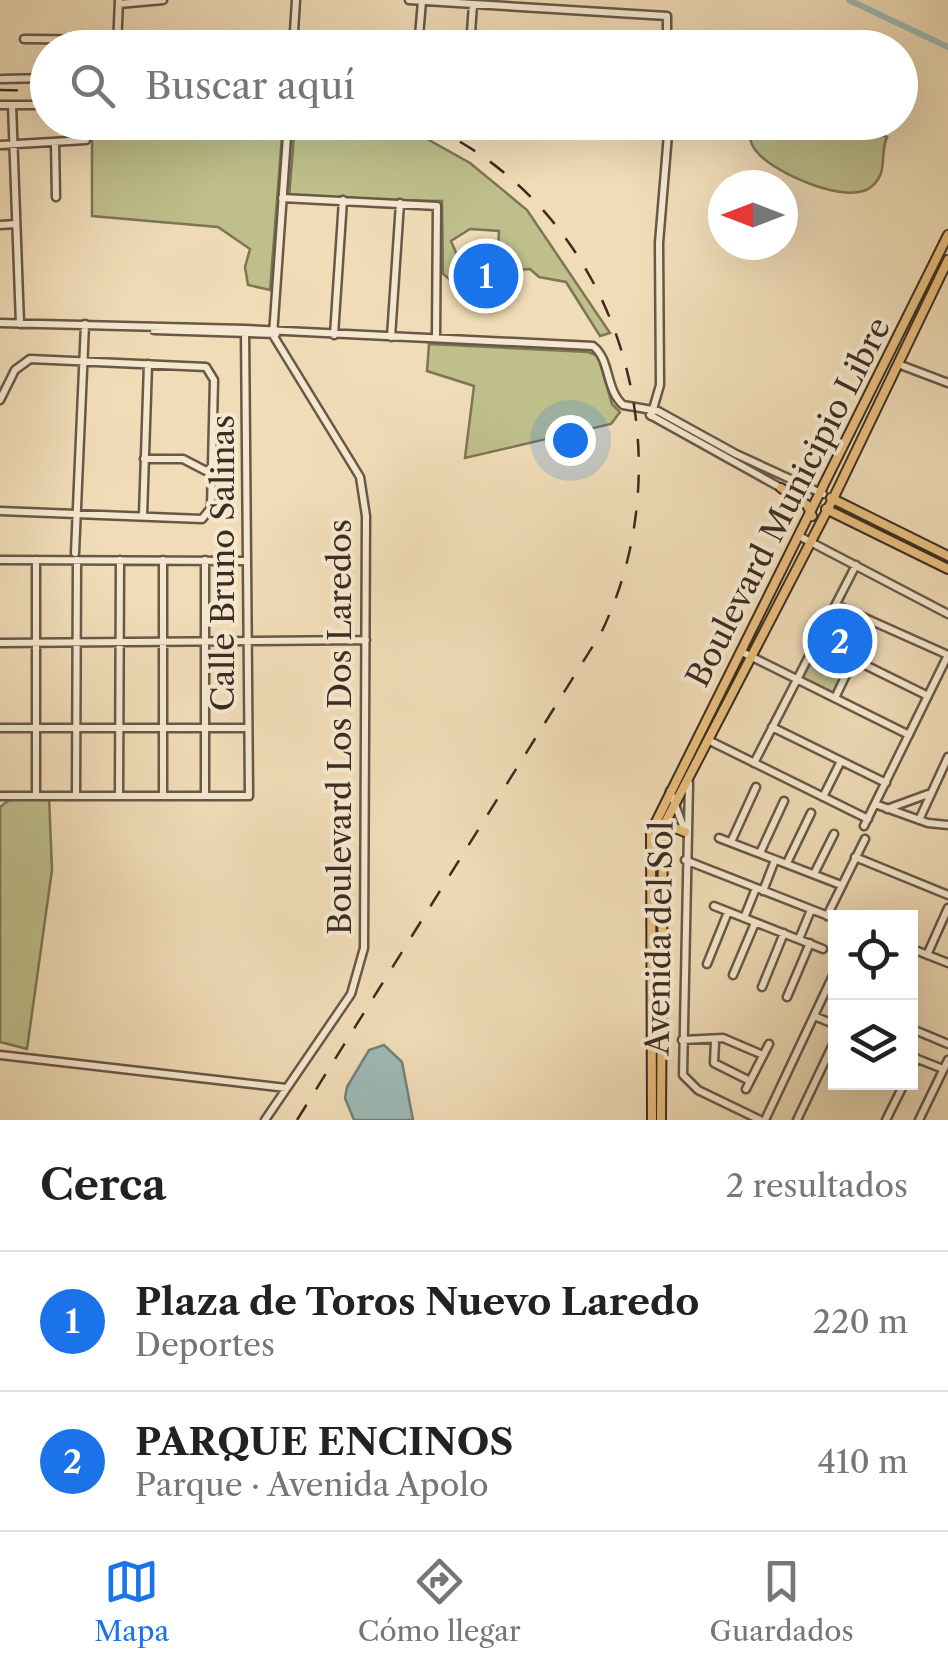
<!DOCTYPE html>
<html lang="es">
<head>
<meta charset="utf-8">
<style>
  body { margin:0; font-family:"Libre Caslon Text",serif; background:#f2f2f2; color:#222 }
  .controls { position:absolute; right:30px; bottom:30px; display:grid; overflow:hidden; border-radius:0px; box-shadow:0 10px 40px #0002 }
  .controls button { width:90px; height:90px; display:grid; place-items:center; padding:0; border:0; border-bottom:2px solid #e0e0e0; background:#fff; color:#222; font:50px sans-serif }
  .compass { position:absolute; left:708px; top:170px; width:90px; height:90px; border-radius:50%; background:#fff; box-shadow:0 10px 40px #0002; rotate:270deg }
  .you { position:absolute; left:570px; top:440px; width:35px; height:35px; margin:-25px; border:8px solid #fff; border-radius:50%; background:#1a73e8; box-shadow:0 0 0 15px #1a73e833 }
  .badge { display:grid; place-items:center; width:65px; height:65px; border-radius:50%; background:#1a73e8; color:#fff; font-size:32px; font-weight:700 }
  .pin { position:absolute; translate:-50% -50%; border:5px solid #fff; box-shadow:0 2px 10px #0006 }
  .list { margin:0; padding:0; list-style:none }
  h2 { display:flex; justify-content:space-between; align-items:center; height:130px; margin:0; padding:0 40px; font-size:42px }
  h2 small { font-size:32px; font-weight:400; color:#767676 }
  .list li { display:grid; grid-template-columns:65px 1fr auto; gap:30px; align-items:center; box-sizing:border-box; height:140px; padding:0 40px; border-top:2px solid #e0e0e0 }
  .list b { display:block; font-size:38px; white-space:nowrap }
  .list p { margin:0; font-size:32px; white-space:nowrap; color:#767676 }
  .list em { font-size:32px; font-style:normal; color:#767676 }
  .icon { flex:none; width:55px; height:55px; fill:none; stroke:currentColor; stroke-width:2; stroke-linecap:round; stroke-linejoin:round }
  .map { position:relative; flex:none; width:948px; height:1120px; overflow:hidden }
  .search { position:absolute; background:#fff; box-shadow:0 10px 40px #0002; left:30px; right:30px; top:30px; height:110px; display:flex; align-items:center; gap:25px; box-sizing:border-box; padding:0 35px; border-radius:55px; color:#767676; font-size:38px }
  .sheet { height:410px; background:#fff }
  nav { display:flex; justify-content:space-around; align-items:center; box-sizing:border-box; height:140px; border-top:2px solid #e0e0e0; background:#fff; font-size:28px; color:#767676 }
  nav a { display:grid; justify-items:center; gap:5px }
  nav .on { color:#1a73e8 }
  .map>svg:first-child { display:block }
</style>
</head>
<body>
<div class="map">
<svg width="948" height="1120" viewBox="0 0 948 1120">
  <rect width="100%" height="100%" fill="#f0dcb7"/>
  <filter id="stains"><feTurbulence type="fractalNoise" baseFrequency=".002" numOctaves="4"/><feColorMatrix values="0 0 0 0 .2 0 0 0 0 .09 0 0 0 0 .02 0 0 0 .5 -.17"/></filter>
  <radialGradient id="worn" r=".72"><stop offset=".6" stop-color="#630" stop-opacity="0"/><stop offset="1" stop-color="#630" stop-opacity=".3"/></radialGradient>
  <!-- green -->
  <path fill="#bebf8b" stroke="#7d7656" stroke-width="2.5" fill-rule="evenodd" d="M397,122L470,163L527,210L610,333L600,336L566,282L539,277L530,269L517,270C521,322 457,326 455,278L453,282L443,274L442,201L289,198L295,123ZM470,229L499,231L498,251L477,250L460,262L451,241Z
    M92,123H283L270,290L248,285L245,267L250,249L218,227L92,216Z
    M750,123H855L887,137C879,155 889,173 871,187C848,206 774,173 757,152C749,143 749,134 750,123Z
    M429,344L588,352L598,356L612,404L620,412L611,424L465,458L474,386L427,371Z
    M836,605L871,622L835,698L797,680Z
    M13,797H49L52,870L27,1049L0,1042V807Z"/>
  <!-- water -->
  <path fill="#9cbab6" stroke="#76817a" stroke-width="2.5" d="M384,1045L402,1062L413,1120H354L345,1098L347,1087L369,1050Z"/>
  <g fill="none" stroke-linecap="round" stroke-linejoin="round">
    <!-- canal -->
    <path stroke="#9cbab6" stroke-width="6" d="M849,0L948,47"/>
    <defs>
      <path id="minor" d="M409,0L667,16V48
        M119,4L163,0
        M24,39L260,41
        M117,48L119,0
        M293,48L296,0
        M418,48L422,1
        M470,48L473,4
        M2,79L48,78
        M0,105H48
        M12,105L20,324
        M466,128V122
        M55,143L56,197
        M0,145L86,140V122
        M282,198L437,206L436,338
        M0,225L16,224
        M0,323L245,329L593,346C611,360 605,389 623,405L658,411L736,454L823,494
        M154,330L276,334
        M334,335L343,200
        M391,337L400,203
        M898,364L948,383
        M0,400L15,370L30,359L206,367L214,380L211,508L202,519L0,511
        M650,415L783,489
        M651,416L660,385L659,243L669,122
        M144,459H183L212,474
        M143,516L148,364
        M801,537L948,614
        M75,553L85,324
        M0,560L247,561
        M36,560V796
        M836,605L948,655
        M0,643L366,640
        M742,652L909,735
        M853,659L928,696
        M835,698L871,622
        M772,727L886,783
        M0,728H248
        M708,740L868,819
        M754,763L856,565
        M689,783L683,1075L698,1090L760,1120
        M670,791L683,826
        M0,796H249L245,329
        M76,796L77,560
        M119,796L120,560
        M163,796V560
        M205,796V560
        M823,797L841,761
        M875,804L928,823L948,825
        M887,809L931,793
        M919,820L948,757
        M864,826L948,655
        M719,838L841,885
        M731,842L756,787
        M760,853L784,801
        M855,857L948,895
        M685,860L836,919
        M787,863L811,813
        M814,874L834,834
        M763,891L775,860
        M714,906L823,949
        M827,916L865,839
        M744,918L756,888
        M799,939L811,910
        M910,948L948,963
        M927,955L948,908
        M707,964L728,912
        M733,975L755,923
        M762,987L784,933
        M787,997L810,943
        M814,1016L836,1025
        M910,1028L948,1044
        M682,1040L723,1038L763,1055
        M715,1042L714,1063L750,1081
        M0,1055L286,1088
        M910,1056L943,1069
        M910,1070L916,1058
        M746,1089L769,1044
        M265,1120L351,994L364,948L366,516L360,477L273,335L288,122
        M765,1120L836,969
        M797,1120L836,1038
        M886,1120L905,1082
        M919,1120L948,1060"/>
      <path id="major" d="M781,488L807,505L812,516
        M831,498L948,556
        M826,509L948,569
        M664,830L670,826L685,832
        M652,1120L651,832L948,235
        M661,1120L663,827L833,499L948,260"/>
    </defs>
    <!-- minor casing -->
    <use href="#minor" stroke="#695846" stroke-width="11"/>
    <!-- major casing -->
    <use href="#major" stroke="#3c2c21" stroke-width="12"/>
    <!-- minor -->
    <use href="#minor" stroke="#f5e8d0" stroke-width="6"/>
    <!-- major -->
    <use href="#major" stroke="#e8be7c" stroke-width="8"/>
    <!-- rail -->
    <path stroke="#3c2c21" stroke-width="2.5" stroke-dasharray="18 18" stroke-linecap="butt" d="M0,90L48,91
      M297,1120L601,633C691,448 616,206 421,122"/>
  </g>
  <g text-anchor="middle" dominant-baseline="central" stroke-width="8" stroke-linejoin="round" paint-order="stroke">
    <!-- street labels -->
    <g font-size="32" fill="#3c2c21" stroke="#f5e8d0">
      <text transform="translate(788 502) rotate(-63)">Boulevard Municipio Libre</text>
      <text transform="translate(222 563) rotate(-90)">Calle Bruno Salinas</text>
      <text transform="translate(339 727) rotate(-90)">Boulevard Los Dos Laredos</text>
      <text transform="translate(659 938) rotate(-89)">Avenida del Sol</text>
    </g>
  </g>
  <rect width="100%" height="100%" filter="url(#stains)"/>
  <rect width="100%" height="100%" fill="url(#worn)"/>
</svg>
<div class="controls">
<button><svg class="icon" aria-label="locate" viewBox="0 0 24 24"><circle cx="12" cy="12" r="6"/><path d="M12 2v4M12 18v4M2 12h4M18 12h4"/></svg></button>
<button><svg class="icon" aria-label="layers" viewBox="0 0 24 24"><path d="M12 4l9 5-9 5-9-5zM3 14l9 5 9-5"/></svg></button>
</div>
<svg class="compass" viewBox="-18 -18 36 36"><path d="M0-13l5 13h-10z" fill="#e53935"/><path d="M0 13l5-13h-10z" fill="#767676"/></svg>
<div class="you"></div>
<div class="pin badge" style="left:486px;top:276px">1</div>
<div class="pin badge" style="left:840px;top:641px">2</div>
<div class="search"><svg class="icon" aria-label="search" viewBox="0 0 24 24"><circle cx="10" cy="10" r="6"/><path d="M15 15l6 6"/></svg>Buscar aquí</div>
</div>
<section class="sheet">
<h2>Cerca<small>2 resultados</small></h2>
<ul class="list">
<li><span class="badge">1</span><div><b>Plaza de Toros Nuevo Laredo</b><p>Deportes</p></div><em>220 m</em></li>
<li><span class="badge">2</span><div><b>PARQUE ENCINOS</b><p>Parque · Avenida Apolo</p></div><em>410 m</em></li>
</ul>
</section>
<nav>
<a class="on"><svg class="icon" aria-label="map" viewBox="0 0 24 24"><path d="M3 6l6-2 6 2 6-2v14l-6 2-6-2-6 2zM9 4v14M15 6v14"/></svg>Mapa</a>
<a><svg class="icon" aria-label="directions" viewBox="0 0 24 24"><path d="M12 3l9 9-9 9-9-9zM9 14v-3h6M13 9l2 2-2 2"/></svg>Cómo llegar</a>
<a><svg class="icon" aria-label="saved" viewBox="0 0 24 24"><path d="M7 4h10v16l-5-4-5 4z"/></svg>Guardados</a>
</nav>
</body>
</html>
